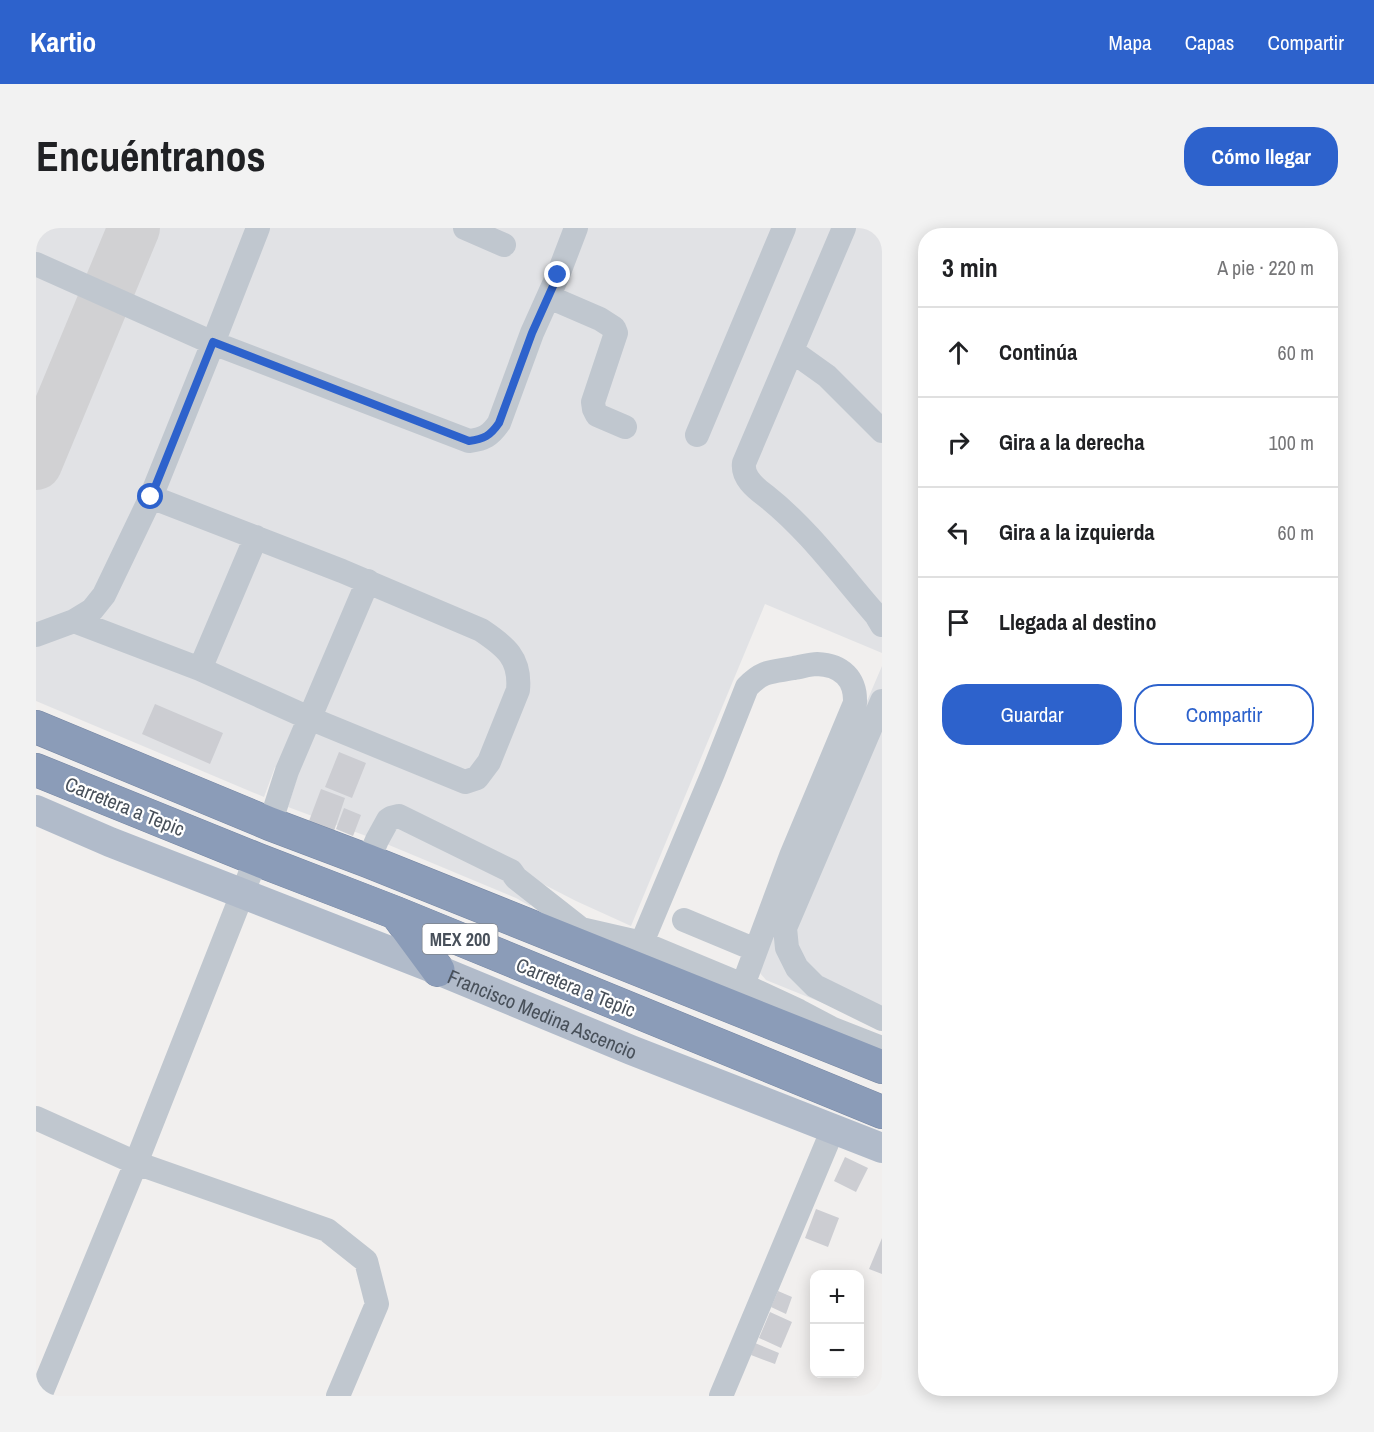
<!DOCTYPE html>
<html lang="es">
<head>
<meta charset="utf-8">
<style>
  body { margin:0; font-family:"Archivo Narrow",sans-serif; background:#f2f2f2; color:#202124 }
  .controls { position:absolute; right:18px; bottom:18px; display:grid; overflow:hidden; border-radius:12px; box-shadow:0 3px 15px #0003 }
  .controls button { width:54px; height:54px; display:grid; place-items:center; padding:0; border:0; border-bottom:2px solid #e0e0e0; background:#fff; color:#202124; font:30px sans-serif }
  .stop { position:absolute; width:18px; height:18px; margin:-14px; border:4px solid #2d62cc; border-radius:50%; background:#fff }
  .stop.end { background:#2d62cc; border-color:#fff; box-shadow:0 2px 6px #0008 }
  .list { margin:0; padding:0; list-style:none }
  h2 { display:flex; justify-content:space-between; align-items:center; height:78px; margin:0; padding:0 24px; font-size:26px }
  h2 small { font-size:20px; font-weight:400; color:#757577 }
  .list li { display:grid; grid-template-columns:39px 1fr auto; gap:18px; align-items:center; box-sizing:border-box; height:90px; padding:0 24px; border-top:2px solid #e0e0e0 }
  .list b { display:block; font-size:22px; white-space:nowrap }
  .list em { font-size:20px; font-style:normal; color:#757577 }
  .actions { display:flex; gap:12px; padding:18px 24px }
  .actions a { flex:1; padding:14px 0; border:2px solid #2d62cc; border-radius:24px; text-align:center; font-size:21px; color:#2d62cc }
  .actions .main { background:#2d62cc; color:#fff }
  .icon { flex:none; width:33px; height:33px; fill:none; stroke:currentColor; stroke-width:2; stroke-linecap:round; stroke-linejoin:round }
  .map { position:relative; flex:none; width:846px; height:1168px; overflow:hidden; border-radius:24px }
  header { display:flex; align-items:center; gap:36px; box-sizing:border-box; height:84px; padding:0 30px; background:#2d62cc; color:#fff }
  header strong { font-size:28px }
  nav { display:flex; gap:33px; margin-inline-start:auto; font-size:21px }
  .intro { display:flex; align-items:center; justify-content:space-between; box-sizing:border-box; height:144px; padding:0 36px }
  h1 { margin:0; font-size:42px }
  .button { padding:15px 27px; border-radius:24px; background:#2d62cc; color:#fff; font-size:21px; font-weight:700 }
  main { display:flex; gap:36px; padding:0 36px }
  aside { flex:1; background:#fff; border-radius:24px; box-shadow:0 3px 15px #0003 }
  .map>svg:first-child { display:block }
</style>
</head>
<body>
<header>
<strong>Kartio</strong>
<nav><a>Mapa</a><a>Capas</a><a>Compartir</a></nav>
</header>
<div class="intro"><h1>Encuéntranos</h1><a class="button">Cómo llegar</a></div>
<main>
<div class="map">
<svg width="846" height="1168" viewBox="0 0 846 1168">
  <rect width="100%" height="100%" fill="#f1efee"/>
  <!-- airport -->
  <path fill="#e1e2e5" d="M0,0H846V425L729,376L595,698L540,673L505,655L494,678L480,670L341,612L252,579L262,547L239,539L228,569L0,473Z
    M846,438V799L730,752L724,745L756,648Z"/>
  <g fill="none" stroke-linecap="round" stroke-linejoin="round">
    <!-- taxiway -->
    <path stroke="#d1d1d3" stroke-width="52" d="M0,236L98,0"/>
  </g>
  <!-- building -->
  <path fill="#cccdd2" d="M119,476L187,505L174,536L106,506Z
    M303,524L330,535L316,570L289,559Z
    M285,561L309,570L298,603L273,593Z
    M308,580L325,587L317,608L300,601Z
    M809,929L832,940L820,964L798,953Z
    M780,981L803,990L792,1019L769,1010Z
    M846,1010V1046L833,1041Z
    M742,1063L756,1069L750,1086L735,1079Z
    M734,1084L756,1094L745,1120L723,1110Z
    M719,1115L743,1125L739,1136L715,1127Z"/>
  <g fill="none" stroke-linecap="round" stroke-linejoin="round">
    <defs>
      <path id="highway" d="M0,499L234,596L332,633L846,839
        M0,542L220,631L360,685L846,884
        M360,685L402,742"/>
    </defs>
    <!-- highway casing -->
    <use href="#highway" stroke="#7787a3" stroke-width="34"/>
    <!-- minor -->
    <path stroke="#c0c7cf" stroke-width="24" d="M429,0L468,17
      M808,0L708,235C706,249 719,260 730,268C772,301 805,347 840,387L846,397
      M0,36L177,115L222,0
      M513,69L564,91L578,100L580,105L557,174L558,181L561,187L589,199
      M756,123L791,148L846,203
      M661,207L748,0
      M38,393L164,441L273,490L429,554L441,550L453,534L482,462C485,430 469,418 445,402L306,343L115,269
      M0,407L38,393L56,382L68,367L115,269L177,115L433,213C448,211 454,208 463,195L496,105L522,47L540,0
      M164,441L220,309
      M846,473L749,700L751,720L761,740L779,758L846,791
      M234,596L251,543L332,353
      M332,633L341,612L352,592L355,590L363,588L475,643L480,650L545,701
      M648,692L720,722
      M518,704L545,701L606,715L707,757L763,783L797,801L846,820
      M596,738L677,545L711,459C727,442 736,444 758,440C765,439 774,436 781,436C806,437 820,451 819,475L755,628L707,757L699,780
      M0,890L100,935L291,1002L330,1033L341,1076L302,1168
      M4,1168L100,935L220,631
      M685,1168L797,901"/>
    <!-- major -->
    <path stroke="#b1bbca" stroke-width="30" id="s1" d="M0,582L74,614L402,742L595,822L846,920"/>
    <!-- highway -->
    <use href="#highway" stroke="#8b9cb8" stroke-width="33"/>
  </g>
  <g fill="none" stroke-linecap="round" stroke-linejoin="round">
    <!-- route -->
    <path stroke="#2d62cc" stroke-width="8" d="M115,269L177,114L433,213C448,211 454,208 463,195L496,105L522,47"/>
  </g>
  <g text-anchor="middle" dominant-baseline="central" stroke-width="4.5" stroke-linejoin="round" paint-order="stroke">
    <!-- shield labels -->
    <rect fill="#fff" stroke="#7f848c" stroke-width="1.5" x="386.5" y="696" width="75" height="30" rx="4.5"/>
    <g font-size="18" font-weight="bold" fill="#48505a">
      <text x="424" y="711">MEX 200</text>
    </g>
    <!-- street labels -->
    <g font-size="20" fill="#48505a" stroke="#fff">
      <text transform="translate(89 578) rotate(22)">Carretera a Tepic</text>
      <text transform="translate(540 759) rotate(22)">Carretera a Tepic</text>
      <text stroke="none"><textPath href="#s1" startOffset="546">Francisco Medina Ascencio</textPath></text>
    </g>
  </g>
</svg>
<div class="controls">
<button>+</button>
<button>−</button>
</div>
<div class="stop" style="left:115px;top:269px"></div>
<div class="stop end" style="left:522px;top:47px"></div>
</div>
<aside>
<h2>3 min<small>A pie · 220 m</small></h2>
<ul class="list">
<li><svg class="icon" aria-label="ahead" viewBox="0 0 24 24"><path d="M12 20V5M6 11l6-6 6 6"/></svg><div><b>Continúa</b></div><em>60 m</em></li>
<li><svg class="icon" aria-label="right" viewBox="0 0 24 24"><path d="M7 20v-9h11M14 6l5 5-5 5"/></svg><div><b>Gira a la derecha</b></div><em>100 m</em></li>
<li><svg class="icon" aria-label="left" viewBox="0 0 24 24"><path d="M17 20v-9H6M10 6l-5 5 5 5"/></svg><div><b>Gira a la izquierda</b></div><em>60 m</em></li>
<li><svg class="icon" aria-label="arrive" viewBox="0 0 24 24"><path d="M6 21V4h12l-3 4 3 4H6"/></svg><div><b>Llegada al destino</b></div></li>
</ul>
<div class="actions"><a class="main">Guardar</a><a>Compartir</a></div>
</aside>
</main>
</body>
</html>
